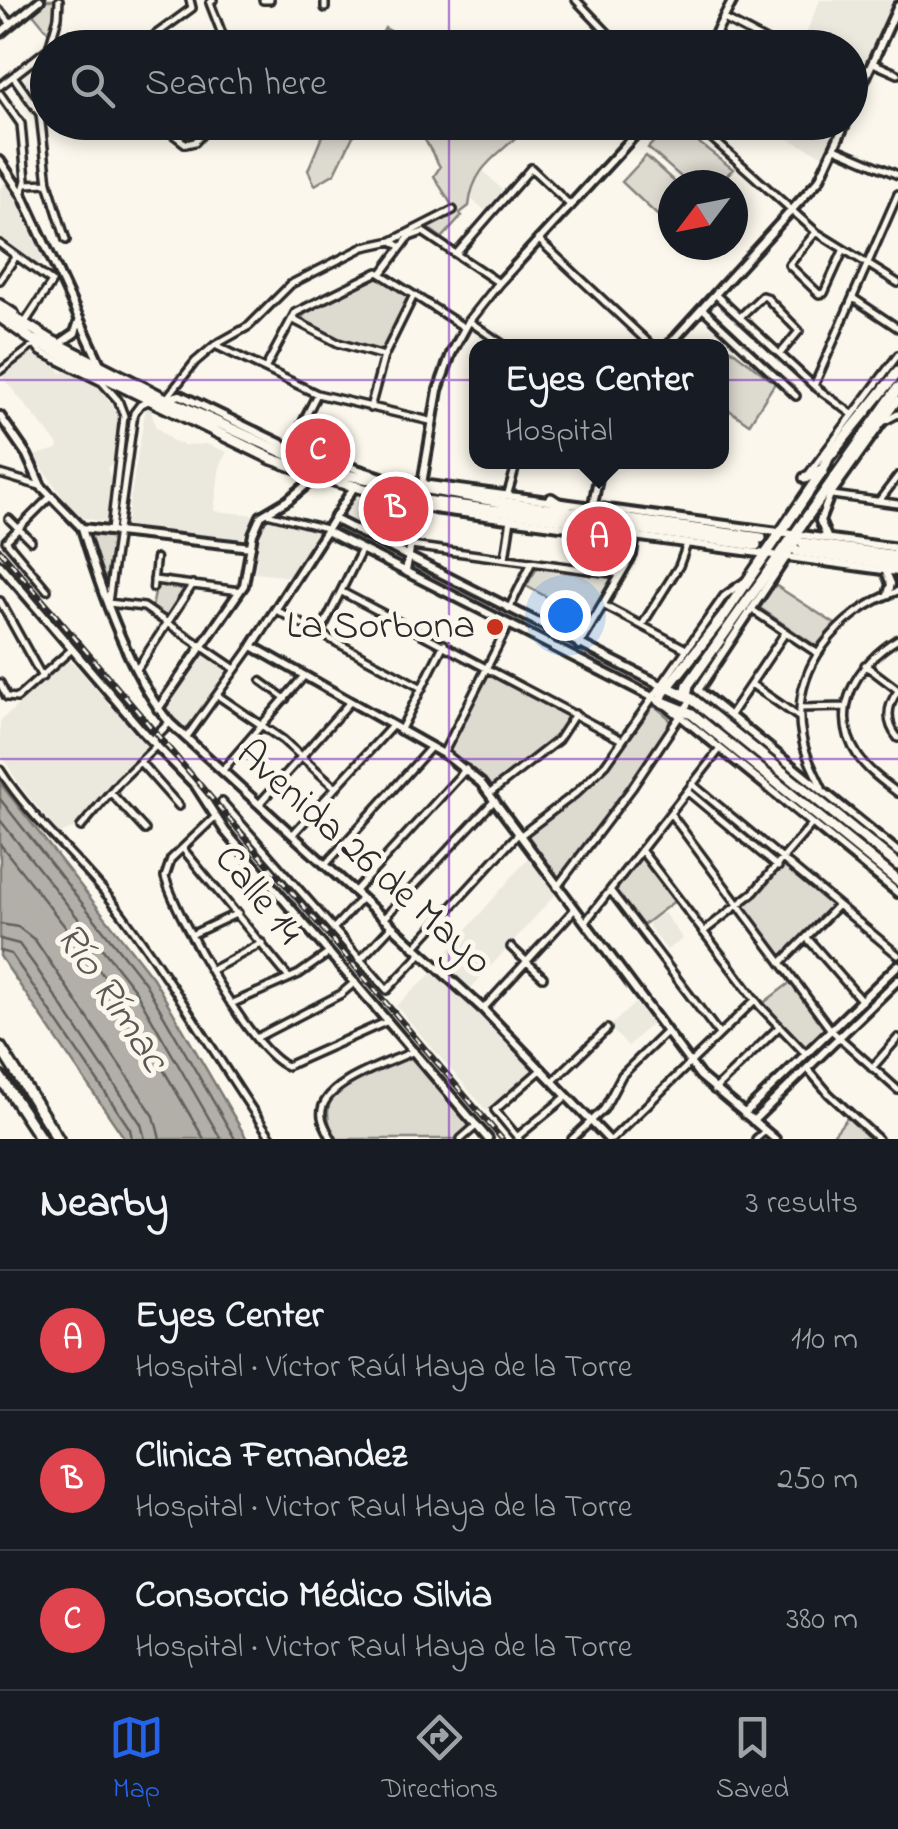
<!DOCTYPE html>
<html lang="en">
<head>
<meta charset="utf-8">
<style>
  body { margin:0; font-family:"Indie Flower",sans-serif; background:#242831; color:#f1f3f6 }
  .compass { position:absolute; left:658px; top:170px; width:90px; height:90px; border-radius:50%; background:#171b24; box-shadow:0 5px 15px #0003; rotate:238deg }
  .you { position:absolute; left:565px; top:615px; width:35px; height:35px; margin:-25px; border:8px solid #fff; border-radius:50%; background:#1a73e8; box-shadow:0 0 0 15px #1a73e833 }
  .badge { display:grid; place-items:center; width:65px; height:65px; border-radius:50%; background:#2563eb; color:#fff; font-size:32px; font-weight:700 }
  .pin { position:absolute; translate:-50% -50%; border:5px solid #fff; box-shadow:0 2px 10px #0006 }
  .popup { position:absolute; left:469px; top:339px; width:260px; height:130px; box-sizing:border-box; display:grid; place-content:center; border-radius:20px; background:#171b24; filter:drop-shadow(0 2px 8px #0005); font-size:32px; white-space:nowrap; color:#9ea1a6 }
  .popup b { font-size:38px; color:#f1f3f6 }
  .popup::after { content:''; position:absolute; left:50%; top:100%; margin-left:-20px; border:20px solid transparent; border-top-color:#171b24 }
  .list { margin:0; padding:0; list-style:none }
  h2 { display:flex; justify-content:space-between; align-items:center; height:130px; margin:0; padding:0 40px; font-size:42px }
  h2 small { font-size:32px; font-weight:400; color:#9ea1a6 }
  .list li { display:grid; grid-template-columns:65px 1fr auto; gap:30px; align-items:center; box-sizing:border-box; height:140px; padding:0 40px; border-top:2px solid #363941 }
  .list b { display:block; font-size:38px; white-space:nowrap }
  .list p { margin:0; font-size:32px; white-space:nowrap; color:#9ea1a6 }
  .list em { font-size:32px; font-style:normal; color:#9ea1a6 }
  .icon { flex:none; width:55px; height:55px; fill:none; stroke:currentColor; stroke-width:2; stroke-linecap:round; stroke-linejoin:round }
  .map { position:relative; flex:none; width:898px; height:1139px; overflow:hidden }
  .search { position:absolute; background:#171b24; box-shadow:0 5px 15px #0003; left:30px; right:30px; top:30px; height:110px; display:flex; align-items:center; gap:25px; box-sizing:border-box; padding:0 35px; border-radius:55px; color:#9ea1a6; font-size:38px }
  .sheet { height:550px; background:#171b24 }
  nav { display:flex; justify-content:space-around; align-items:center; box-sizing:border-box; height:140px; border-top:2px solid #363941; background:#171b24; font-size:28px; color:#9ea1a6 }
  nav a { display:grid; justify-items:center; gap:5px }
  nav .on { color:#2563eb }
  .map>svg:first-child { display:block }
</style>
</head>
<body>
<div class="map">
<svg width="898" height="1139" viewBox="0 0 898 1139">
  <rect width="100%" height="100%" fill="#fbf7ec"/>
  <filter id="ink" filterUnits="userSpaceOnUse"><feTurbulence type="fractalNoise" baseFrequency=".01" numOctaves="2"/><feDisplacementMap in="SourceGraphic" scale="20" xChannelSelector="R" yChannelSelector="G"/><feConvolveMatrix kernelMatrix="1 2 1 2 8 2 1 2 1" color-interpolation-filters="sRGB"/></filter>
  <g filter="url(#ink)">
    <!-- built -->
    <path fill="#ebe8de" d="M820,0H896L851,101L850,48L800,47Z
      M756,123V122L841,123L826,157Z
      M481,168L504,192L487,212L470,198L471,185Z
      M8,178L44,258L37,266L0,240V189Z
      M28,352L58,367L60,373L67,371L100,388L113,407L118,421L114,462L107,468L112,482L107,523L76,516L34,456L57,449L58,445L0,374Z
      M150,405L155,426L171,440L184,445L206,444L227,452L220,464L214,511L256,515L240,543L125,530L146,406Z
      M353,499L375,504L372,532L343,515Z
      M267,517L321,531L292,577L255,573L258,545Z
      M201,652L230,669L188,728L183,729L164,706Z
      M67,661L75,665L149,750L77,827L60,834L21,787L0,753V721Z
      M529,857L556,894L470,989L439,962Z
      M664,913L683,939L667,950L649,927V922Z
      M435,970L536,1070L487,1111L396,1006Z
      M635,1003L652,1023L628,1046L609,1027Z"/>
    <!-- green -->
    <path fill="#dddad0" stroke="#84827e" stroke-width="2.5" d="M44,0H56V16L50,34L31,11Z
      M385,28L420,47H375Z
      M397,122L530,123C504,154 473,162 469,206L460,213L462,216L442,238L428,228L456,212L434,176L440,167L425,140L397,125Z
      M672,122L733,169L717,185H690L648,148Z
      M315,123H370L353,136L335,173L315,185L308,170L325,129Z
      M646,156L678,185H673V230L622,182Z
      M381,276L410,296L381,352L341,340L300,320L305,314L372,277Z
      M719,340L775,383L749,424L722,405V346H715Z
      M338,524L404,558L403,565L335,531Z
      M92,534L115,538L107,585L102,583L88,537Z
      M413,564L650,686L651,689L647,691L411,571Z
      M537,568L612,578L589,619L526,586Z
      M157,583L190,586L166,618L152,608Z
      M775,585L835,624L816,646L760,608Z
      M489,673L569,715L554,739L490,790L468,767L447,753Z
      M700,694L898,855V859L698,697Z
      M651,707H656L669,718V727L564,875L555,877L528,841L529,832L604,772Z
      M698,707L898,869V875L695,710Z
      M689,717L898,886V889L687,718Z
      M640,854L676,900L642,926L613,889Z
      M783,864L832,905L781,959L742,907Z
      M791,982L826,1029L805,1050L779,1026L762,1004Z
      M827,1037L831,1041L753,1116L751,1112Z
      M407,1056L413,1057L470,1124V1128L457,1139H336C306,1085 366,1075 407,1056Z
      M848,1117L874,1139H830Z"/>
    <!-- water -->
    <path fill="#b1afa7" stroke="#7b7a75" stroke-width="2.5" d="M0,783L153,978L247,1139H125L0,956Z"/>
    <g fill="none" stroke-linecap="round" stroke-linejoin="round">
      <!-- shore -->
      <path stroke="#61605d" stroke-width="2.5" d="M0,799L145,983L235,1139
        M0,820L135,990L221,1139
        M0,844L122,999L204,1139
        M0,924L18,927L35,940L154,1116L160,1139
        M0,939L19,944L35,966L141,1124L145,1139
        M0,951L11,954L25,974L130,1129L132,1139"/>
      <defs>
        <path id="pedestrian" d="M0,371L34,345
          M265,513L328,529
          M153,588L156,558
          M261,681L286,699"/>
        <path id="minor" d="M213,0L210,3L222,34
          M263,0H270
          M325,0V8
          M576,0L622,48
          M0,11L11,24
          M724,19L779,48
          M49,48L58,17L59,0
          M149,48L151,38L192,8L190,0
          M873,63L898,74
          M13,76L40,114L48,183L66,240
          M0,86L48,49
          M0,94L21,124L26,180L22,194
          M157,122L186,144L195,142L213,122
          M694,122L816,232L898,283
          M835,148L898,175
          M26,184L48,183
          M816,232L789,265L819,294L824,293L843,251
          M538,239L652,346
          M392,241L453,210
          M0,244L52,282
          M457,253L531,168L570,205
          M382,273L409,237L423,232L499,283
          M0,280L16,256
          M717,296L814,386L852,414
          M853,298L898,328
          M0,303L15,313
          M704,310L796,396
          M740,317L762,296L766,297L799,331L780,354
          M292,319L338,343L384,356
          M26,321L52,282
          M469,321L505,346
          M32,341L41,352L104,383
          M215,345L317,394L430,421
          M265,369L295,313L378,272L465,328
          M102,382L118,400L124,416L111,531
          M814,386L898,194
          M166,399L195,362L215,345L249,326L291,284L364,247L392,241L401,247
          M150,400L140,405L134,413L108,603L144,607L235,669
          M370,408L384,356L414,295
          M883,422L898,414
          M290,448L317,394
          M810,472L898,355
          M0,474L40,486
          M508,493L517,462
          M832,495L898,504
          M879,501L898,476
          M9,519L31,541
          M411,546L620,574
          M505,558L511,519
          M154,580L240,591
          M47,590L6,541L50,497
          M342,592L622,740
          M0,601L42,677
          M603,605L686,649
          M509,609L532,562
          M751,609L817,653
          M276,610L422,688
          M642,625L679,566L687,544
          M320,633L362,549
          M898,639C857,663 828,711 858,756C868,771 884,782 898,793
          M865,665L898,690
          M137,669L193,584
          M0,683L7,697L17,698L71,650
          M751,684L800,718
          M898,691C886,707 886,723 898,738
          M217,695L283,740L336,788
          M800,708L846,707
          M730,715L785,633
          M400,731L444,644
          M186,738L252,646
          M443,754L509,624
          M140,762L179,806
          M0,770C33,822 82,861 119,910C174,983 220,1064 272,1139
          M222,771L304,676
          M692,784L898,955
          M822,788C814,771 805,755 802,737C789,670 838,612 898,591
          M688,792L778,867
          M111,793L145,830
          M489,794L558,740L575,714
          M222,802L387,990L421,954
          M259,804L350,702
          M670,813L831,1030L898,1090
          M215,817L171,859L165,877C177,917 251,1052 287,1066L388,1021
          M81,827L120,781L157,745
          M293,834L392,726
          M521,835L576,793L606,764L724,596L745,581
          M183,849L289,978
          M641,850L760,1006L806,1054
          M326,864L431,747
          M557,887L632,788L692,698
          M610,890L719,1034
          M354,892L466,769
          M383,919L494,801
          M586,921L720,749
          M333,929L361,899
          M703,932L754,892L812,824
          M193,934L238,913
          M808,939L862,1001
          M511,947L543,977
          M414,948L519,833
          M360,960L391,927
          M781,963L837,906
          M212,970L262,943
          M231,1004L299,974L329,953
          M483,1009L574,910
          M256,1038L341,994L355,982
          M807,1068L829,1094L878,1139
          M872,1068L898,1038
          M553,1081L607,1029
          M714,1090L778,1028
          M517,1137L567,1096
          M332,1139C328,1132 323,1124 322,1117C316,1084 390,1063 414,1051
          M461,1139L477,1125
          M519,1139L495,1110L542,1069
          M572,1139L604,1109L622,1075L666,1032
          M612,1139L755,1000
          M756,1139L765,1131"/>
        <path id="tertiary" d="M0,33L40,0
          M708,48L733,0
          M850,112L898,6
          M0,161L22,194L100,364
          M59,344L75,333L79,321
          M668,346L819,180L846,122
          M166,399L180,395L290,448L382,477
          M0,416L27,455L41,486L82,528L251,547
          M399,481L898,548
          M422,484L438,390L451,354L469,321L499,283L647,122
          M405,501L434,509L898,572
          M593,505L601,462
          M82,528C100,588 130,676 170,723L483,1009L608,1139
          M326,531L252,646L447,756L481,783L700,1076L775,1139
          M801,535L698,690L898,852
          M827,537L820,521L830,495L898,400
          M0,565L145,734L196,786L225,831L488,1139
          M886,572L891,584L888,594
          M579,645L632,555L635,536
          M669,707L898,893
          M158,709L244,585L253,534L261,516L288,500L317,476
          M152,740L169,723
          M744,1114L898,965
          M753,1121L898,980"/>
        <path id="secondary" d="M354,487L326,531L660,701
          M334,519L667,688
          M406,571L421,489"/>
        <path id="primary" d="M0,309L54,342L166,399L324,471L507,503L761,538
          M0,317L31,339L126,388L272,459L335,481L395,497L756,545
          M898,372L828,458L822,472L723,617L663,693L660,701L692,714L898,881
          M805,478L821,470
          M551,499L566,509
          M803,543L898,556
          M797,551L898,565
          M669,688L692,699L898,865
          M686,696L688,685L898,388"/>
        <path id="trunk" d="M0,1047L58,1139
          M0,1077L41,1139"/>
      </defs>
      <!-- pedestrian casing -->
      <use href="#pedestrian" stroke="#2b2b2b" stroke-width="11"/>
      <!-- minor casing -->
      <use href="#minor" stroke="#2b2b2b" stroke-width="12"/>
      <!-- tertiary casing -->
      <use href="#tertiary" stroke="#2b2b2b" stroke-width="14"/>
      <!-- secondary casing -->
      <use href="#secondary" stroke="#2b2b2b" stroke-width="14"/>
      <!-- primary casing -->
      <use href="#primary" stroke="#2b2b2b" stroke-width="16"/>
      <!-- trunk casing -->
      <use href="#trunk" stroke="#2b2b2b" stroke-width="16"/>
      <!-- pedestrian -->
      <use href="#pedestrian" stroke="#fbf7ec" stroke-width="4"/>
      <!-- minor -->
      <use href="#minor" stroke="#fbf7ec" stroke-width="5"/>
      <!-- tertiary -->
      <use href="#tertiary" stroke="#fbf7ec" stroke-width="6"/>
      <!-- secondary -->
      <use href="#secondary" stroke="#fbf7ec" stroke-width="6"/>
      <!-- primary -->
      <use href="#primary" stroke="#fbf7ec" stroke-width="9"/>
      <!-- trunk -->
      <use href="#trunk" stroke="#fbf7ec" stroke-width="9"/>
      <defs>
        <path id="rail" d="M0,550L502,1139"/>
      </defs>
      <!-- rail casing -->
      <use href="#rail" stroke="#2b2b2b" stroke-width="6"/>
      <!-- rail -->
      <use href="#rail" stroke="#fbf7ec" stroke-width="2.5" stroke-dasharray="8" stroke-linecap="butt"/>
    </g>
  </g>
  <!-- grid -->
  <path fill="none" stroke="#7b2cbf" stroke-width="2.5" stroke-opacity="0.55" d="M449,0V48M449,122V1139M0,380H898M0,759H898"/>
  <!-- markers -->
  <circle fill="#c8321e" stroke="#fbf7ec" stroke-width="4" cx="495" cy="627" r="10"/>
  <g text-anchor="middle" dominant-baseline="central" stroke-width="10" stroke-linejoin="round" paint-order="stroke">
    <!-- poi labels -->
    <g font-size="40" fill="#2b2b2b" stroke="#fbf7ec" text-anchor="end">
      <text x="475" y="627">La Sorbona</text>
    </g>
    <!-- street labels -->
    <g font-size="40" fill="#2b2b2b" stroke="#fbf7ec">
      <text transform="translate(363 859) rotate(42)">Avenida 26 de Mayo</text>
      <text transform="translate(257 896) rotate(51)">Calle 14</text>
    </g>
    <!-- water labels -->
    <g font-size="42" font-style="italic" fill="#5a5956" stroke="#fbf7ec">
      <text transform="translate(111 998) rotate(56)">Río Rímac</text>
    </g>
  </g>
</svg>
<svg class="compass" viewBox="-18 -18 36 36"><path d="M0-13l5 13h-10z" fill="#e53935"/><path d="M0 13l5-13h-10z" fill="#9ea1a6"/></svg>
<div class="you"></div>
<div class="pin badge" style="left:599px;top:539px;background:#e0444e">A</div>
<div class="popup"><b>Eyes Center</b>Hospital</div>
<div class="pin badge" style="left:396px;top:509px;background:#e0444e">B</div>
<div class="pin badge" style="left:318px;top:451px;background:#e0444e">C</div>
<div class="search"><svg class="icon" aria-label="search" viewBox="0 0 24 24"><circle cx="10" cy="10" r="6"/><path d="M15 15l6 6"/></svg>Search here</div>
</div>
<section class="sheet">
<h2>Nearby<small>3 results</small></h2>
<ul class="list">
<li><span class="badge" style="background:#e0444e">A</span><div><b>Eyes Center</b><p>Hospital · Víctor Raúl Haya de la Torre</p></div><em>110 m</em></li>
<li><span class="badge" style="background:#e0444e">B</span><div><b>Clinica Fernandez</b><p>Hospital · Victor Raul Haya de la Torre</p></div><em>250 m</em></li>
<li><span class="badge" style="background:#e0444e">C</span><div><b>Consorcio Médico Silvia</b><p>Hospital · Victor Raul Haya de la Torre</p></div><em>380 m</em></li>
</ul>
</section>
<nav>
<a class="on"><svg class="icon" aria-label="map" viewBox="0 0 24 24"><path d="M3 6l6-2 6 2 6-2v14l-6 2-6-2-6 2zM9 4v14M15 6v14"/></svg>Map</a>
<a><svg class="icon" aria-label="directions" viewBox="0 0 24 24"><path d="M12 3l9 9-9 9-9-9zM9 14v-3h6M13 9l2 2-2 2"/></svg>Directions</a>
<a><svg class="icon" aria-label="saved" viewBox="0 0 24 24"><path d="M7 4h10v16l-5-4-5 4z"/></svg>Saved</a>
</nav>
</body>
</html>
